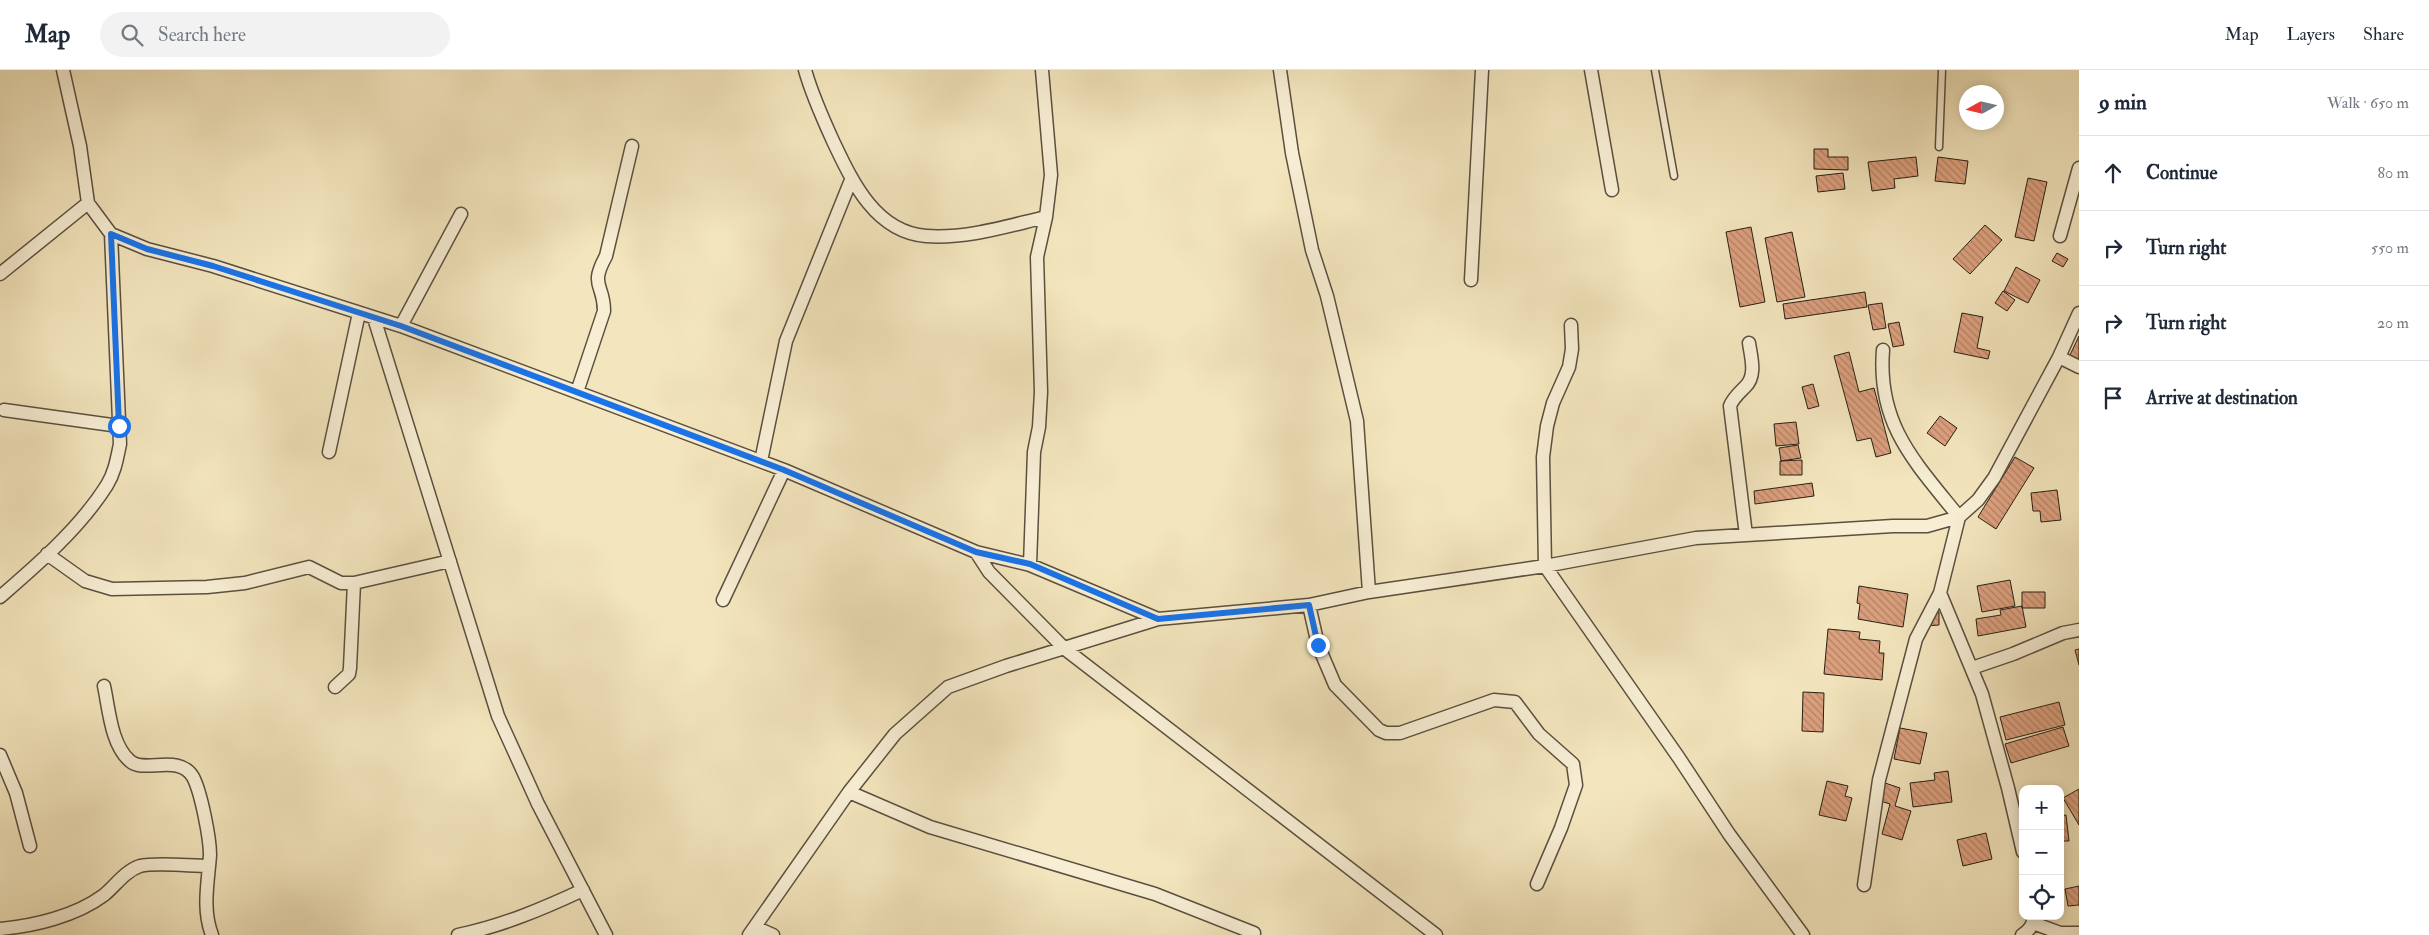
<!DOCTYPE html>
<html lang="en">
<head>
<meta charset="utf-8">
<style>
  body { margin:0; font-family:"IM FELL Double Pica",serif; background:#f2f2f3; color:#1f2937 }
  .controls { position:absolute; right:15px; bottom:15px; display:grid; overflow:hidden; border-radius:10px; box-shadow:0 2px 12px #0003 }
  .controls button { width:45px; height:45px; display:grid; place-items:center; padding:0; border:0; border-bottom:1px solid #e0e1e3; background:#fff; color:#1f2937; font:25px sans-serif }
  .compass { position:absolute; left:1959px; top:15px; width:45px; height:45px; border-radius:50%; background:#fff; box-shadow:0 2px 12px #0003; rotate:262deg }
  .stop { position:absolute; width:15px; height:15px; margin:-11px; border:4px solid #1a73e8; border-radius:50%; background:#fff }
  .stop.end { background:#1a73e8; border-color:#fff; box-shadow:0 1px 5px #0008 }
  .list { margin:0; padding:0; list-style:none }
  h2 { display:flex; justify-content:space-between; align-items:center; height:65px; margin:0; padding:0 20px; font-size:21px }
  h2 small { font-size:16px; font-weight:400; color:#747a83 }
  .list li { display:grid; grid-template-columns:32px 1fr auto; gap:15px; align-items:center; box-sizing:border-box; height:75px; padding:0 20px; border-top:1px solid #e0e1e3 }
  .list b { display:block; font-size:19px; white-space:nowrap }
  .list em { font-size:16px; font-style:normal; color:#747a83 }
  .icon { flex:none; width:28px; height:28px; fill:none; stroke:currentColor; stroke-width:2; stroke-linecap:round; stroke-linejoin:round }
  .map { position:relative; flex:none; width:2079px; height:865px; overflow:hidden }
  header { display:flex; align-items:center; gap:30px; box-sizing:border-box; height:70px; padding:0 25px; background:#fff; border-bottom:1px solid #e0e1e3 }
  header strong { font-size:24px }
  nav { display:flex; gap:28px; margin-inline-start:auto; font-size:18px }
  .search { width:350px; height:45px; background:#f2f2f3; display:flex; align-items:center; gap:12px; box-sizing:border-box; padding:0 18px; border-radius:28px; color:#747a83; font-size:19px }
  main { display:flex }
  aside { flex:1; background:#fff }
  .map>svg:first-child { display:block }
</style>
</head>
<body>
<header>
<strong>Map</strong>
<div class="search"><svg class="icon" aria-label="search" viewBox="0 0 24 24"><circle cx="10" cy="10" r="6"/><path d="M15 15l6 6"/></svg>Search here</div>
<nav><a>Map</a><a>Layers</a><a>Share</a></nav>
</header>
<main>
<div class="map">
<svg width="2079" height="865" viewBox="0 0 2079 865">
  <defs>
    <pattern id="building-back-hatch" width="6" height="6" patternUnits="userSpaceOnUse" patternTransform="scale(1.25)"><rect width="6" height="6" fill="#dca07e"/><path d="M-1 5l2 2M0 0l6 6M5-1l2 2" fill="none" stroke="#b28266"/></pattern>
  </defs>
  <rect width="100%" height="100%" fill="#f3e5bd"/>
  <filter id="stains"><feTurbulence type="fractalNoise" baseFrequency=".004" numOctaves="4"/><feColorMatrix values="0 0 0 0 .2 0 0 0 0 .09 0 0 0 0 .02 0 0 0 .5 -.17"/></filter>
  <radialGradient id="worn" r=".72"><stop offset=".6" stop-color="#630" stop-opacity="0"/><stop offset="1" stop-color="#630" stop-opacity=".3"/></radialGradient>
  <!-- building -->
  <path fill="url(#building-back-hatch)" stroke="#281f15" d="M1814,79H1828V87H1848V100L1814,99Z
    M1916,87L1918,106L1894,109L1895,118L1872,121L1868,92Z
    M1938,87L1968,91L1965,114L1935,111Z
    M1843,103L1845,119L1818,122L1816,106Z
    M2028,108L2047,112L2034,171L2015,167Z
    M1985,155L2002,170L1970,204L1953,189Z
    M1751,157L1765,232L1740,237L1726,162Z
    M1792,162L1805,227L1777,232L1765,168Z
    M2057,183L2068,189L2063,197L2052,191Z
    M2016,197L2040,210L2028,233L2004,221Z
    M2003,221L2015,230L2007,241L1995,233Z
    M1865,222L1867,237L1785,249L1783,234Z
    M1882,233L1886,258L1873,260L1868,235Z
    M1962,243L1983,247L1977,278L1990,281L1988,289L1954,282Z
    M1899,252L1904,275L1893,277L1888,254Z
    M2079,266V289L2070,285Z
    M1849,282L1859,322L1874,318L1891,383L1876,387L1871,368L1857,371L1834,286Z
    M1813,314L1819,336L1808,339L1802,317Z
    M1940,346L1957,358L1945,376L1927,363Z
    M1796,352L1799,374L1776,376L1774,354Z
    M1798,375L1801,388L1781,391L1779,378Z
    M2015,387L2034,398L1996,459L1978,447Z
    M1802,390V405H1780V391Z
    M1812,413L1814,426L1755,434L1754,421Z
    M2057,420L2061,450L2041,452L2040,441H2033L2031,423Z
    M2010,510L2015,536L1982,542L1977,516Z
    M1859,516L1908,524L1903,557L1858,549L1860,534L1857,533Z
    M2022,522H2045V538H2022Z
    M2022,536L2026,557L1978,566L1976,549L2001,545L2000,540Z
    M1924,542H1939V555L1924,556Z
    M1828,559L1860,562L1859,569L1880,571L1879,583H1884L1882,610L1824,604Z
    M2079,579V595L2075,580Z
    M1803,622L1824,623L1823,662L1802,661Z
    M2059,632L2065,655L2006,670L2000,647Z
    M2063,657L2069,676L2011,693L2005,674Z
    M1900,658L1927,663L1920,694L1894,689Z
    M1948,701L1952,732L1913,737L1910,713L1935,710L1934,703Z
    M1827,711L1848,716L1845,726L1852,728L1846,751L1819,745Z
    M1882,712L1900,718L1895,736L1911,741L1902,770L1882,764L1890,734L1877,730Z
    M2079,719V755L2063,728Z
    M2066,745L2069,771H2060V746Z
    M1986,763L1992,789L1963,796L1957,770Z
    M2079,816V835L2068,836L2065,819Z"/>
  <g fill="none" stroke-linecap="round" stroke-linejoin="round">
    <defs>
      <path id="service" d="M1655,0L1674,106
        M1939,77L1942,0"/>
      <path id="minor" d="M63,0L80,76L88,133L111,164L147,179L213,196L401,256L784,400L976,482L1030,495L1158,549
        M805,0C812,25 822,47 833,71C852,111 875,162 926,166C967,169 1007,156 1046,147
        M1280,0L1292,83L1312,180L1327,226L1357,351L1369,522
        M1591,0L1612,120
        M2060,166L2079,98
        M0,204L88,133
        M1471,210L1482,0
        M374,248L498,646L538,734L606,865
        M1571,255L1572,279L1569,297L1553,333L1547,356L1543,387L1545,496L1679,688L1729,764L1803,865
        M401,256L461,144
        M2059,287L2079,297
        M577,322L604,241C604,213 589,217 606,186L632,76
        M4,340L119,356
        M329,382L359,243
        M761,391L786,271L851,110
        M1746,465L1730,336C1733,328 1739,323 1745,317C1757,306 1751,287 1749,273
        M976,482L989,502L1065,579L1436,865
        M47,484L85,511L112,519L207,517L245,513L309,497L341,513H354L450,491
        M1030,495L1034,382L1039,357L1041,322L1037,187L1046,147L1051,105L1042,0
        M1940,523L1982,624L2008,718L2023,782
        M0,527C38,494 80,458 107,415C115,402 117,388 120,374L111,164
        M723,530L784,400
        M1309,535L1318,575L1335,615L1379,660L1386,663H1400L1494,630L1515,632L1539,664L1573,694L1576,715L1561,758L1537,814
        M1972,598L2013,584L2063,563L2079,560
        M104,616C109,639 111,675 130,691C144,704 179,683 193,707C201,722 210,768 210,785C208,813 202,839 212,865
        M335,617L349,604L350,598L354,513
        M0,685L16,723L30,776
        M849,722L930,757L1155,824L1254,863
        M1864,815L1879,710L1916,569L1940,523L1959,447C1915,392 1877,355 1883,280
        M2033,853L2060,863H2079
        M755,857L773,865
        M0,859C34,856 76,846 104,825C115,816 125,801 140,796C156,792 190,796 209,796
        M458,865C502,856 542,839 583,820
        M749,865L849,722L895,664L948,617L1006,596L1158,549L1309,535L1369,522L1545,496L1696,468L1893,456H1927L1959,447L1978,430L1994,408L2059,287L2079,243
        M2022,865C2030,860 2033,855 2034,846"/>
    </defs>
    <!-- service casing -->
    <use href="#service" stroke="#5b503f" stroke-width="9"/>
    <!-- minor casing -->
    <use href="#minor" stroke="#5b503f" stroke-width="15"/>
    <!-- service -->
    <use href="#service" stroke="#f7eed4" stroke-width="6"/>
    <!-- minor -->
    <use href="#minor" stroke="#f7eed4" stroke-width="12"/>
  </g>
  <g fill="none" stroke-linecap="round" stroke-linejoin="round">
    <!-- route -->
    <path stroke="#1a73e8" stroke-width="6" d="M119,356L111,164L147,179L213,196L401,256L784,400L976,482L1030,494L1158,549L1309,535L1318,575"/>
  </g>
  <rect width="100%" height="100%" filter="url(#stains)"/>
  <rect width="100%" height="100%" fill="url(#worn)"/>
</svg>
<div class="controls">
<button>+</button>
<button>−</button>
<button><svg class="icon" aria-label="locate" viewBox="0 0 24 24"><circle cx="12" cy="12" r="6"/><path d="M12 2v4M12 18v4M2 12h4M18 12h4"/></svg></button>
</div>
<svg class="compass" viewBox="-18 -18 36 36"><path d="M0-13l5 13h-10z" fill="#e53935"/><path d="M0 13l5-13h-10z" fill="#747a83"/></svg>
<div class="stop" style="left:119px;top:356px"></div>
<div class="stop end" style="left:1318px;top:575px"></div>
</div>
<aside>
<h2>9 min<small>Walk · 650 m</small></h2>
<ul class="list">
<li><svg class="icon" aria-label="ahead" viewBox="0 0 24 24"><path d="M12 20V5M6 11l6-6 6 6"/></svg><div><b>Continue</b></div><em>80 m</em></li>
<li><svg class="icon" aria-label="right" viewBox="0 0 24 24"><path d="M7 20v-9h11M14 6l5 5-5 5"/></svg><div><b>Turn right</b></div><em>550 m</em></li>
<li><svg class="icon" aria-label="right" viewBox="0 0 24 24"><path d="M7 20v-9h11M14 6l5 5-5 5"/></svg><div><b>Turn right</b></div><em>20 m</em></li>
<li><svg class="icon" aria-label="arrive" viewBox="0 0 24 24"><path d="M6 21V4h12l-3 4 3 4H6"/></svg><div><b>Arrive at destination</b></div></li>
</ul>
</aside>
</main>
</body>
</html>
